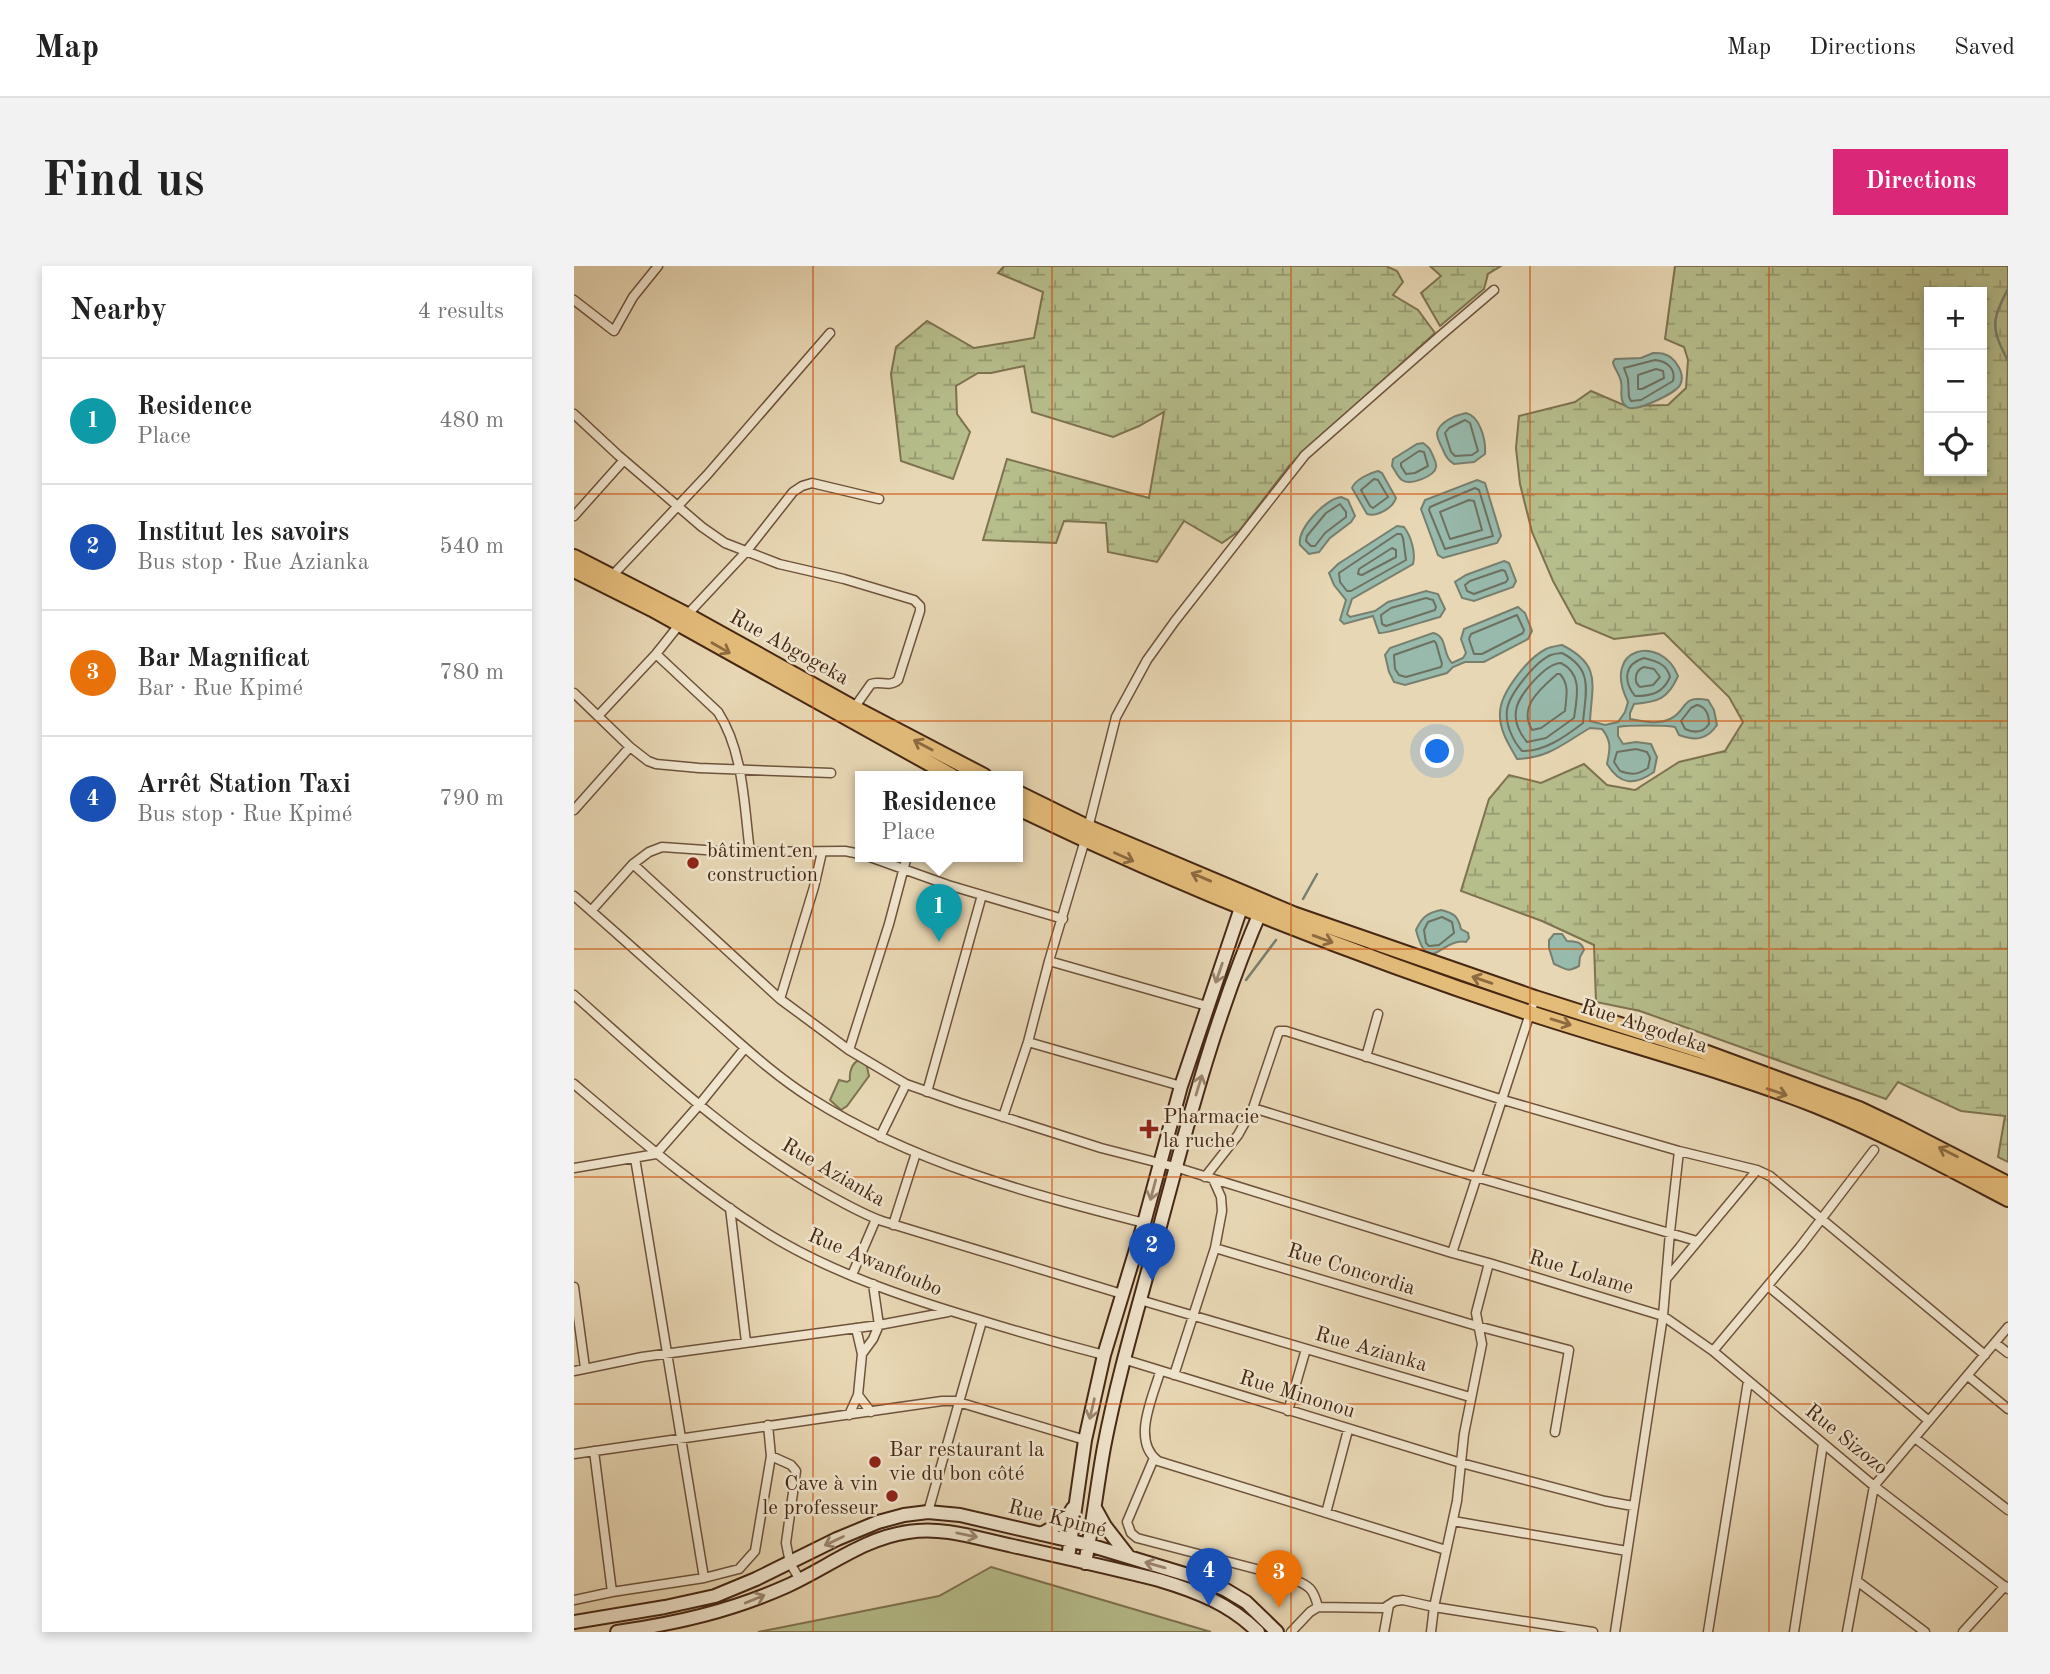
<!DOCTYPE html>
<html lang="en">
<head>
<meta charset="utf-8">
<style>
  body { margin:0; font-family:"Old Standard TT",serif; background:#f2f2f2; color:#222 }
  .controls { position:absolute; right:21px; top:21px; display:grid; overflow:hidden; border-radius:0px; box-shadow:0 4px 10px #0003 }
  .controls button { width:63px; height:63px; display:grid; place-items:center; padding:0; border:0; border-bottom:2px solid #e0e0e0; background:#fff; color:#222; font:35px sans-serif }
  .you { position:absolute; left:864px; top:486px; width:24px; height:24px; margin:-18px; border:5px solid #fff; border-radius:50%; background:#1a73e8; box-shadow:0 0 0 10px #1a73e833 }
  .badge { display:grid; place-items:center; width:46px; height:46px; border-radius:50%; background:#db2777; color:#fff; font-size:23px; font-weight:700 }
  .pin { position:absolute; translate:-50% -58px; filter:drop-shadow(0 2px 4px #0008) }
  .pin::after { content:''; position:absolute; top:37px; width:24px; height:21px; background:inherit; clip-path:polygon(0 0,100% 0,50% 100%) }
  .popup { position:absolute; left:281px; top:505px; width:168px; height:91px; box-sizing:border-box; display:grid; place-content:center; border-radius:0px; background:#fff; filter:drop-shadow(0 2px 5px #0005); font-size:23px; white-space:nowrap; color:#767676 }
  .popup b { font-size:26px; color:#222 }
  .popup::after { content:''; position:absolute; left:50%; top:100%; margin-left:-14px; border:14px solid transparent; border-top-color:#fff }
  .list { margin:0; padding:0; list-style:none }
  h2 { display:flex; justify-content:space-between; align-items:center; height:91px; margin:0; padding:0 28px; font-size:30px }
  h2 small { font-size:23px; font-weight:400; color:#767676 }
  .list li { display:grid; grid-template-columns:46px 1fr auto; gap:21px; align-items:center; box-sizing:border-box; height:126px; padding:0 28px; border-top:2px solid #e0e0e0 }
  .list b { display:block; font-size:26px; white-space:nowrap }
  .list p { margin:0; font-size:23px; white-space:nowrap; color:#767676 }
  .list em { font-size:23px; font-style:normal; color:#767676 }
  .icon { flex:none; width:38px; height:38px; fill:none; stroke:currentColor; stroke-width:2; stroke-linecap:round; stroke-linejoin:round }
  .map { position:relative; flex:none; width:1434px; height:1366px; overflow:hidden; border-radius:0px }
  header { display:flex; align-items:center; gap:42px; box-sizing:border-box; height:98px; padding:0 35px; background:#fff; border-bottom:2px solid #e0e0e0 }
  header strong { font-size:33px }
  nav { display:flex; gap:38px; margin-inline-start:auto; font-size:24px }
  .intro { display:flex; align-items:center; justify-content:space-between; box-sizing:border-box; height:168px; padding:0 42px }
  h1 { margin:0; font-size:49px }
  .button { padding:18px 32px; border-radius:0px; background:#db2777; color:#fff; font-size:24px; font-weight:700 }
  main { display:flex; gap:42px; padding:0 42px }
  aside { flex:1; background:#fff; border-radius:0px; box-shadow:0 4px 10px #0003 }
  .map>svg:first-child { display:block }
</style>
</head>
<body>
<header>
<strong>Map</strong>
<nav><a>Map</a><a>Directions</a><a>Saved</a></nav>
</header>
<div class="intro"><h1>Find us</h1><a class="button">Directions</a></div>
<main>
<aside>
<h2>Nearby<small>4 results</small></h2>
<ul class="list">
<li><span class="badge" style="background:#0f9aa8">1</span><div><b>Residence</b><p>Place</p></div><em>480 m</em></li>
<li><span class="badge" style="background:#1a4fb4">2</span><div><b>Institut les savoirs</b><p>Bus stop · Rue Azianka</p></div><em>540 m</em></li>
<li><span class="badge" style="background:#e8710a">3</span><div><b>Bar Magnificat</b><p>Bar · Rue Kpimé</p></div><em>780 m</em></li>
<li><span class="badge" style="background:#1a4fb4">4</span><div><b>Arrêt Station Taxi</b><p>Bus stop · Rue Kpimé</p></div><em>790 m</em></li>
</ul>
</aside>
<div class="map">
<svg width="1434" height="1366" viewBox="0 0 1434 1366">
  <defs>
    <pattern id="wetland-marsh" width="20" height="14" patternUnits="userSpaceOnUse" patternTransform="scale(1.75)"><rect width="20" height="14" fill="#b6be8c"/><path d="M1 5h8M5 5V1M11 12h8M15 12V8" fill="none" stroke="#969a71"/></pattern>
  </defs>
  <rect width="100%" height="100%" fill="#e8d7b4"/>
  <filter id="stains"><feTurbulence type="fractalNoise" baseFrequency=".00286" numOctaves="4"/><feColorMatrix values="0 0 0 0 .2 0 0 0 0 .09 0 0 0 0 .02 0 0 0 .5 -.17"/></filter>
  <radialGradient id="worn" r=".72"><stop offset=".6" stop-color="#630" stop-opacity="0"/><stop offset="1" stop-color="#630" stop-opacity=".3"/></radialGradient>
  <!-- grass -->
  <path fill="#b6be8c" stroke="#7e7250" stroke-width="2" d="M285,794L292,796L295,810L273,840L267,844L256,834L265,814L273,816L276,814C275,806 278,797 285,794Z
    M417,1301L637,1366H184L365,1330Z"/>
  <!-- wetland -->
  <path fill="url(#wetland-marsh)" stroke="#7e7250" stroke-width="2" fill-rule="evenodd" d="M430,0H812L823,5L829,16L819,29L844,44L861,67L715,200L665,265L648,277L610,255L583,296L534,286L532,257L490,255L482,277L409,274L433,193L575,232L590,146L565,160L539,171L458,146L450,100L417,107H404L382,120L383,148L396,166L379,213L327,195L317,108L322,81L353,55L400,82L460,72L469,26L424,7Z
    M856,0H927L914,8L910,23L866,60L847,27L867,10Z
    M1101,0H1434V896L1424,891L1431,850L1387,845L1324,816L1312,833L1066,745L1022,736L1020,679L968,655L887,625L915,533L935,509L967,517L1010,498L1033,519L1061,524L1105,496L1151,485L1169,456L1155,431L1090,367L1040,373L1002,357L979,315L958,266L946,218L942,182L945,150L1001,136L1017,125L1052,140L1094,139L1112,122L1114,94L1110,81L1091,73ZM1355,26H1408V205H1355Z"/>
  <!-- water -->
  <path fill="#97baad" stroke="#777f6f" stroke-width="2" d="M1079,87C1083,87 1087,87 1090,88C1101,91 1112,108 1106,119C1102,127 1061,147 1053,141C1044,135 1049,124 1047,116C1046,108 1040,103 1039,96L1041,93L1067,92Z
    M892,147C906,150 912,174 911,188L900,196L880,198C874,194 872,191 869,184C867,179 863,173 863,167C865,156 882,149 892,147Z
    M849,177C855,181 856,183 859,190C860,193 863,197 862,201C861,210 836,220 828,214C824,212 821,204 818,200L819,193L843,178Z
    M804,205L808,207L822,232C819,242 803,251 793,248L778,222C781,214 795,207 804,205Z
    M903,214L911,217L927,270L923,277L869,292L864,289L847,243L851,234Z
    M767,231L774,234L781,250L777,256L756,272L745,286L735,288L726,279C723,263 751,233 767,231Z
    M823,260L830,261C837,270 842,287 839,298L778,333L773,348L776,351L801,345L814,336L852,325L864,328L871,343L866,351C853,354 814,368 805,367L799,350L770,358L766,354L772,334L760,319L755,307L764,298Z
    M930,295L935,297L942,315L939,321L900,335L888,332L881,316L892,309Z
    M944,341L951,347L958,365L954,373L910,396H891L879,401L873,407L831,419L820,416L815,406L811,389L816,382L859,367C874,370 868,388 878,397L889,392L892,387L887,373L890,363Z
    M988,379C1028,399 1018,418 1016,455L1031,459L1044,456L1051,446L1054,436C1026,380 1088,368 1104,410C1094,433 1084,436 1060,438L1056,447V453C1068,455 1084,459 1096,453C1115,444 1105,429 1134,434L1140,444L1143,459C1133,474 1121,475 1105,469L1101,461C1090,459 1055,459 1044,461V470L1049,478L1062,476L1077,478L1083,491L1080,506C1060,520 1046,519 1033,498C1036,483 1038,475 1028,463L1016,462C990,477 975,492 943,493C935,479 925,464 926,447C926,427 954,392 972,383C976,381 983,380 988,379Z
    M867,644C880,647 884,650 887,663L894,667L895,672L892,676C867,671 855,713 842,664C848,651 853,647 867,644Z
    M980,668H988L993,675C1002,676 1007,675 1010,684L1006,691L1005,700C992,707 993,703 980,698L975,682V674Z"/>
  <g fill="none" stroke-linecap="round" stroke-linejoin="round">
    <!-- shore -->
    <path stroke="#6e7060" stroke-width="2" d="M1081,94C1093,95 1102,103 1099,115L1067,134L1057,135L1055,131L1054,113L1050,102Z
      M1082,103L1089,105L1090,112L1068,123H1064V109Z
      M891,154L896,157L904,185L898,189L881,190L877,186L871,167L875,162Z
      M845,185L850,186L854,200L841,207L832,208L827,200V197Z
      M800,213L804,214L814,231L799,242L796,240L787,224Z
      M901,222L905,224L919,270L871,283L855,244L856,241Z
      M895,234L900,235L908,264L876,273L866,246Z
      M766,238L772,246V251L751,267L741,280H737L732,275L733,270L752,247Z
      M823,268H827L829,272L832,294L777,325H773L766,316L765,307Z
      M818,282L822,284V291L788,309L784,308L785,303Z
      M928,304L931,305L934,313L932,316L900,328L893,325L891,319L896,315Z
      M852,332L859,334L862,341L861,344L812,360L808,358L807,349L817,342Z
      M943,349L950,364L949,367L908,388H900L895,373L897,368Z
      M860,375L862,377L868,398L867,401L832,411L825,409L821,403L820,389Z
      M988,387C1021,404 1011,427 1009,457C992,470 970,486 948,485C939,475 931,458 933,444C935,428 962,395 977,389C979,388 986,387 988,387Z
      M1070,392C1082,395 1093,398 1096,411C1089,427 1078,430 1061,430C1049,415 1050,398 1070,392Z
      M987,397C1009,408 1003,431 1000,452L972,472L953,476C946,468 940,456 942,445C943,430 972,397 987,397Z
      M1070,401L1080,403L1086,411L1079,419L1066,421C1059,416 1061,404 1070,401Z
      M983,408H986C996,419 992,432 991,445L967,462L958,464C944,441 966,423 983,408Z
      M1123,439C1133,441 1135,449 1135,458C1129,467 1120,467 1111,463L1107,455L1117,442Z
      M1062,483L1073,486L1076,492L1074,502C1064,509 1057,509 1046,505L1040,496L1043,486Z
      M868,651L878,656L880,667L865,679L855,680L852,677L850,664L854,656Z"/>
    <!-- stream -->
    <path stroke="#777f6f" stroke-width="2.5" d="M1434,23C1417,55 1417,62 1434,95
      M729,633L743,608
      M672,714L702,674"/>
    <defs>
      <path id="street" d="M0,34L40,65L59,31L84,0
        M0,148L44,189L128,261L151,277L205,298L270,313L340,334L346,340V345L324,414C315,422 306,414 297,418L280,442
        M0,250L50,194
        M37,311L133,209L256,67
        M113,349L171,287L219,226L228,220L238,217L305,233
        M82,388L144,446C170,486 170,541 176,586
        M0,427L56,481L74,495L82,498L125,502L257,507
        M24,450L82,388L105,359
        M0,544L56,481
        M293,590L374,619L489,653
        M59,598L206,733L275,784L332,818L386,837L527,882L601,901L878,987
        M0,630C45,669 90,710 135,750C168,779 201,810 238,833C341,898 454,927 570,957
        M17,645L59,598L75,586L88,581L160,586L271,585L286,588
        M475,695L633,740
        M0,729C78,798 155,872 246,924C266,935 286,947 308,955L548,1028
        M206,733L240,621L248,586
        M454,776L607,820
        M275,784L315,658L333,590
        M792,791L804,748
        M0,818C66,874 132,931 206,975C267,1010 336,1033 403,1053C445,1066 487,1078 530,1089
        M353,826L408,629
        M679,842L902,911L1123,975
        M429,851L454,776L475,695L511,574L542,451L573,394L601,355L731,189L866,70L920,24
        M306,871L332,818
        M61,892L130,1312
        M0,902L82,888L125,839L171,782
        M631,911L664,869L679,842L705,765H712L926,833L1105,885L1183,904L1196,910L1411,1089
        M156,942L172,1076
        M319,959L342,887
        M641,982L903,1060L995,1084L981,1166
        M915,997L1089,1050L1139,1085L1300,1220L1434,1323
        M278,1009L302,953
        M1093,1012L1183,904
        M1194,1020L1355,1155
        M0,1021L11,1102
        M566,1034L896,1131
        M282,1062L288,1088
        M1421,1077L1434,1087
        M1139,1085L1226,981L1300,884
        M549,1093L887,1197L1031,1235L1059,1240
        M0,1105L68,1091L305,1059L374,1046
        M586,1106C579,1131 557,1175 584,1195L872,1284
        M600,1109L641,982L648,945L647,931L639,913
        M1394,1110L1434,1143
        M284,1129L297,1146
        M714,1145L732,1083
        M275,1149L284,1129L288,1088L299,1073L305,1059L299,1018
        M1341,1172L1434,1244
        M20,1185L38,1326
        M0,1188L368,1135H381L511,1174
        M197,1190L217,1199L222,1205L212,1277L216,1297L226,1314
        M580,1192L553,1256L557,1267L563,1272L717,1312C735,1320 739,1321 744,1341
        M354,1246L408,1055
        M752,1247L774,1164
        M879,1255L1053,1285
        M1283,1315L1351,1366
        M0,1334L38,1326L130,1312L165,1303L181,1285L197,1190L194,1159
        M717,1366L736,1346L744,1341L810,1342L821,1335L829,1334L860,1341L1019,1366
        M810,1366L815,1339
        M857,1366L860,1341L883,1235L890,1168L908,1078L902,1047L915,997L878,987L961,732
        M1041,1366L1089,1050L1096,966L1105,885
        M1134,1366L1174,1115
        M1220,1366L1249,1178
        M1273,1366L1300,1220L1434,1061
        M1389,1366L1431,1320"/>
      <path id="secondary" d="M521,1242L531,1260L555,1291
        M467,1268L491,1255L499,1242
        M494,1292L511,1174L530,1089L570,957L607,820L670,633
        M511,1297C519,1258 523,1219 530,1181C544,1108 566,1036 585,964C614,855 643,744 689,640
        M0,1356L91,1341L141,1330L182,1313L263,1273L304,1256L330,1249L354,1246L386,1249L515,1279L627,1313L652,1324L672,1336L703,1366
        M43,1366C104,1357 157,1345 213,1320C253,1302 290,1272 334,1266C370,1260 405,1273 439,1280C488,1291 537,1302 585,1314C622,1325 656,1338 684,1366"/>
      <path id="primary" d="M0,291L113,349L280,442L410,510
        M0,304L78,343L378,510
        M444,527L513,561L719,648L961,732L1125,784L1285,843L1325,862L1434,918
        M444,542C610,622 781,689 956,747C1051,778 1148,803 1241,839C1308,866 1371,900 1434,933"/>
    </defs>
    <!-- street casing -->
    <use href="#street" stroke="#6e533b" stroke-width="11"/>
    <!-- secondary casing -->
    <use href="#secondary" stroke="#462713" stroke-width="16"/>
    <!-- primary casing -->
    <use href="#primary" stroke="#462713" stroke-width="18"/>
    <!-- street -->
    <use href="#street" stroke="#f0e5ce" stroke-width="8"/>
    <!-- secondary -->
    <use href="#secondary" stroke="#f0e5ce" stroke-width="12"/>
    <!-- primary -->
    <use href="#primary" stroke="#e4bc7a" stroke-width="14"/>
  </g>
  <!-- one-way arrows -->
  <defs><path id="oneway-shaft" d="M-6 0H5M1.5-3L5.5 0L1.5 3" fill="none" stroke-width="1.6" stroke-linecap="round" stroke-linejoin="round" transform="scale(1.75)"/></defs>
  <g stroke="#8d6a41">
    <use href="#oneway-shaft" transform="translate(147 382) rotate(30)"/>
    <use href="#oneway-shaft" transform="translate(349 479) rotate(-152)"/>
    <use href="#oneway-shaft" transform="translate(550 591) rotate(24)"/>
    <use href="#oneway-shaft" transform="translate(627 611) rotate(-157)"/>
    <use href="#oneway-shaft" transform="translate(749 673) rotate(20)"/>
    <use href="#oneway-shaft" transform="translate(908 714) rotate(-161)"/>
    <use href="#oneway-shaft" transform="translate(987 756) rotate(17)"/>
    <use href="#oneway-shaft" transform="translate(1203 826) rotate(19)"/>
    <use href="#oneway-shaft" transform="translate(1374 886) rotate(-153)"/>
  </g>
  <g stroke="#9b8670">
    <use href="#oneway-shaft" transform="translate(645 707) rotate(109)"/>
    <use href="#oneway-shaft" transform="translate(625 819) rotate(-73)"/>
    <use href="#oneway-shaft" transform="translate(579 924) rotate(105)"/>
    <use href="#oneway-shaft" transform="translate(518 1143) rotate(103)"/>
    <use href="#oneway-shaft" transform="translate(393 1269) rotate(12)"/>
    <use href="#oneway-shaft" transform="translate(260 1275) rotate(154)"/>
    <use href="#oneway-shaft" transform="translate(581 1299) rotate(-164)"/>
    <use href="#oneway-shaft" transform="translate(181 1333) rotate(-22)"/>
  </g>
  <!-- grid -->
  <path fill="none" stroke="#d0520d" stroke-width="2" stroke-opacity="0.55" d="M239,0V1366M478,0V1366M717,0V1366M956,0V1366M1195,0V1366M0,228H1434M0,455H1434M0,683H1434M0,911H1434M0,1138H1434"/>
  <!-- markers -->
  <g fill="#8f2418" stroke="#f0e5ce" stroke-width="2.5">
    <circle cx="119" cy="597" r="7"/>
    <path d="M571.5 852.5h7v7h7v7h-7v7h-7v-7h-7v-7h7z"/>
    <circle cx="301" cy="1196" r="7"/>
    <circle cx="318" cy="1230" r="7"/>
  </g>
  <g text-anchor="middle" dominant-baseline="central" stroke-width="5" stroke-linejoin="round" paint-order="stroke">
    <!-- street labels -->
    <g font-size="21" fill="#462713" stroke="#f0e5ce">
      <text transform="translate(215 382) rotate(29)">Rue Abgogeka</text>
      <text transform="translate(1070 761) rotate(18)">Rue Abgodeka</text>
      <text transform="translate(259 907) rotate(30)">Rue Azianka</text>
      <text transform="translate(301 997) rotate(23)">Rue Awanfoubo</text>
      <text transform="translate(777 1004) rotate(17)">Rue Concordia</text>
      <text transform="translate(1007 1007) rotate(17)">Rue Lolame</text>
      <text transform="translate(797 1084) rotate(16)">Rue Azianka</text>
      <text transform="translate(723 1129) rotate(17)">Rue Minonou</text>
      <text transform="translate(1272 1174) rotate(39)">Rue Sizozo</text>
      <text transform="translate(483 1253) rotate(14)">Rue Kpimé</text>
    </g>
    <!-- poi labels -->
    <g font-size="21" fill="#462713" stroke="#f0e5ce" text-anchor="start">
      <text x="133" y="585">bâtiment en<tspan x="133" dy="24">construction</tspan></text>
      <text x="589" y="851">Pharmacie<tspan x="589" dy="24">la ruche</tspan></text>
      <text x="315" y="1184">Bar restaurant la<tspan x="315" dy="24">vie du bon côté</tspan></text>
      <text x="304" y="1218" text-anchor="end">Cave à vin<tspan x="304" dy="24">le professeur</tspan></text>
    </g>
  </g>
  <rect width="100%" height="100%" filter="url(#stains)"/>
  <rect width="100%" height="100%" fill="url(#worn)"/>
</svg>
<div class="controls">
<button>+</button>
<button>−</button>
<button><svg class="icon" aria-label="locate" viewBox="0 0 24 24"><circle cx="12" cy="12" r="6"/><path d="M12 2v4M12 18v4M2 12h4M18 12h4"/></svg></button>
</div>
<div class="you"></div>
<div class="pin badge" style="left:365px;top:676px;background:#0f9aa8">1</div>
<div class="popup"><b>Residence</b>Place</div>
<div class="pin badge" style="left:578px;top:1015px;background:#1a4fb4">2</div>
<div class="pin badge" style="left:705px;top:1342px;background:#e8710a">3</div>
<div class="pin badge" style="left:635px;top:1340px;background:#1a4fb4">4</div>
</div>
</main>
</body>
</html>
